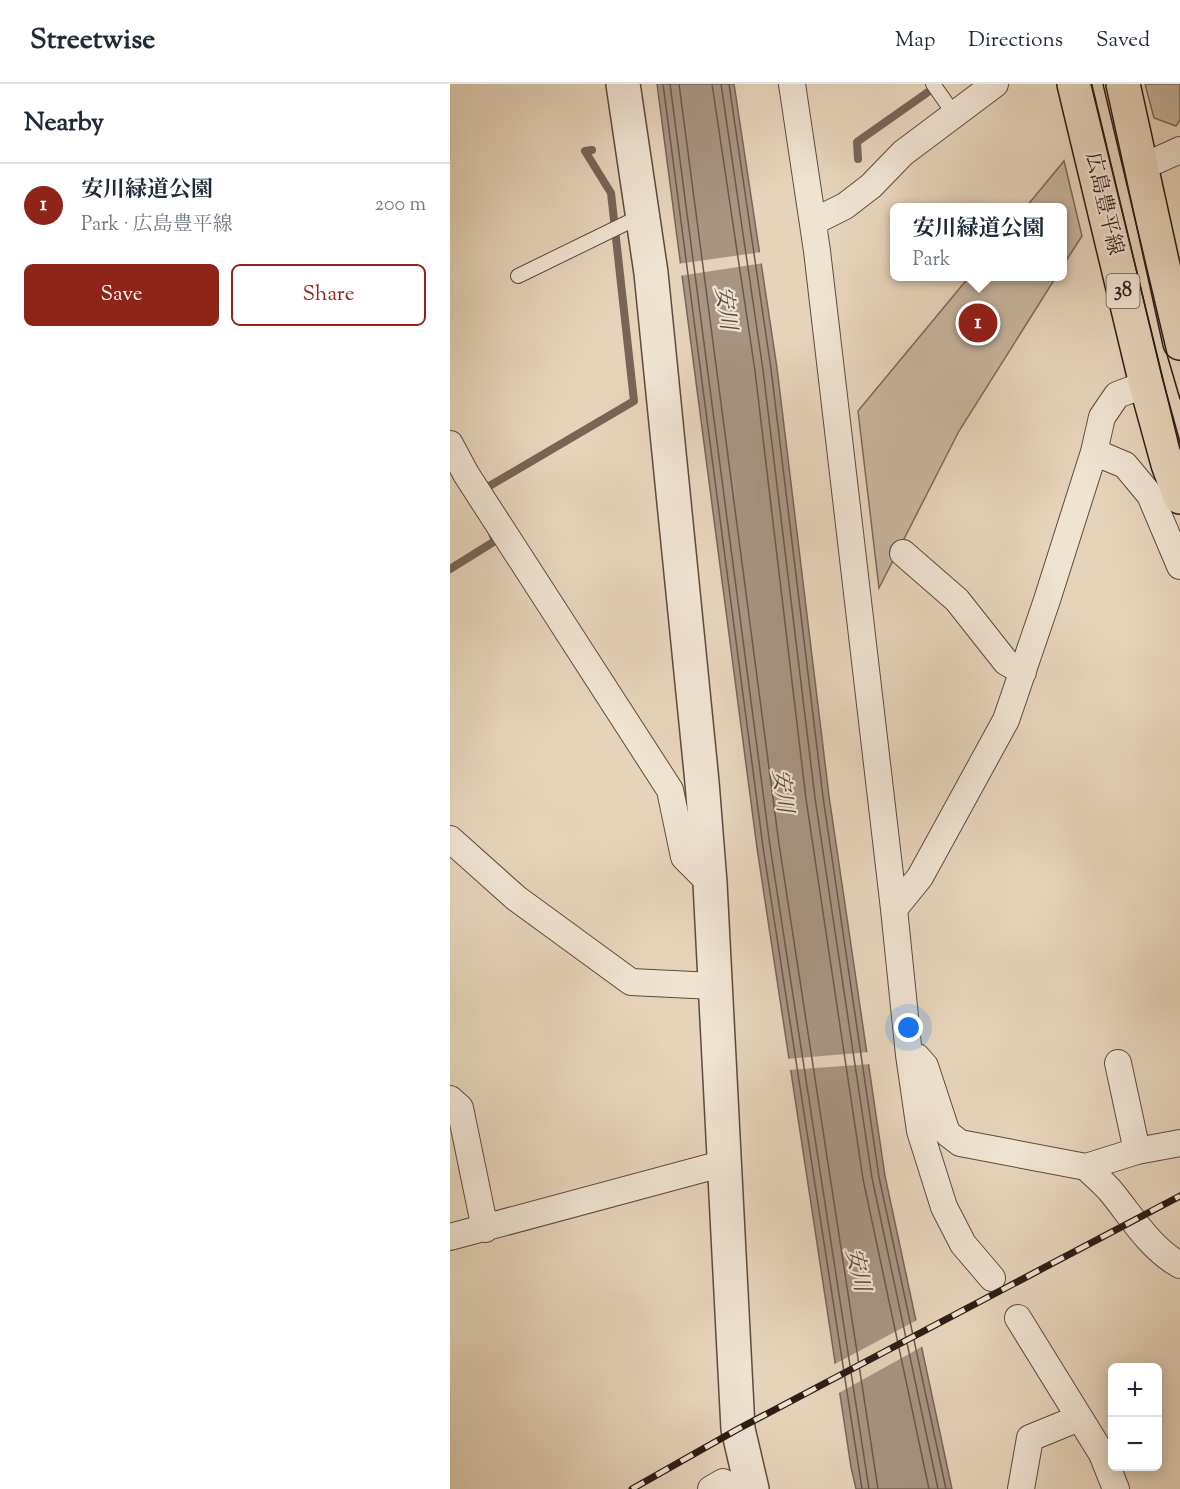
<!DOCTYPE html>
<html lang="en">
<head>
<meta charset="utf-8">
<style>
  body { margin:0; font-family:"Sorts Mill Goudy","Noto Serif JP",serif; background:#f6f6f7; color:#1f2937 }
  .controls { position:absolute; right:18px; bottom:18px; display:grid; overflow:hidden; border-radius:9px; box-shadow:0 3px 15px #0003 }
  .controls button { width:54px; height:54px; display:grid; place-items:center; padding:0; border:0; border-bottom:2px solid #e0e1e3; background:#fff; color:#1f2937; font:30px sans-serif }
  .you { position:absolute; left:459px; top:944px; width:21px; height:21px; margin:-15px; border:4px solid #fff; border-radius:50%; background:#1a73e8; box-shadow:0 0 0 9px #1a73e833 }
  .badge { display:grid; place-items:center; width:39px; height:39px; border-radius:50%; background:#8f2418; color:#fff; font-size:20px; font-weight:700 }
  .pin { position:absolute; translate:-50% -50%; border:3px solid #fff; box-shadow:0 2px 6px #0006 }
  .popup { position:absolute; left:440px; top:119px; width:177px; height:78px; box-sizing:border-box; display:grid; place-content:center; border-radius:9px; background:#fff; filter:drop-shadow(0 2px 4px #0005); font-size:20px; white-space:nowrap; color:#747a83 }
  .popup b { font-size:22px; color:#1f2937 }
  .popup::after { content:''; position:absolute; left:50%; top:100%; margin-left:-12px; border:12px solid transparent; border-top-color:#fff }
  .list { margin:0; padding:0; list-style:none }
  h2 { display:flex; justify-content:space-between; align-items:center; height:78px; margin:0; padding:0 24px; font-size:26px }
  h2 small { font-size:20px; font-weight:400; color:#747a83 }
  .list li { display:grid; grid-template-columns:39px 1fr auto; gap:18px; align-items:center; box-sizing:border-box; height:84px; padding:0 24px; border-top:2px solid #e0e1e3 }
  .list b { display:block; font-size:22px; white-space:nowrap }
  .list p { margin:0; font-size:20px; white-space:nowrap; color:#747a83 }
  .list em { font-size:20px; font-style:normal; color:#747a83 }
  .actions { display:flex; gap:12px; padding:18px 24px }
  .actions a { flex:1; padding:14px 0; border:2px solid #8f2418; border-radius:9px; text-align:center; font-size:21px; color:#8f2418 }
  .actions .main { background:#8f2418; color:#fff }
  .map { position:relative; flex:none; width:730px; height:1405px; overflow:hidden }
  header { display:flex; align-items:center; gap:36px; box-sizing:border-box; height:84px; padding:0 30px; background:#fff; border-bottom:2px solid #e0e1e3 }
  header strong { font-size:28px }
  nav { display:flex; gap:33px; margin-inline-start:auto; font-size:21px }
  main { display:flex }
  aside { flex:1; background:#fff }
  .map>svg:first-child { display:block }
</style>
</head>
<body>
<header>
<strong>Streetwise</strong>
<nav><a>Map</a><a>Directions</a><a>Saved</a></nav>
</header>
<main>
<aside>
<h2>Nearby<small></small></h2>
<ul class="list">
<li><span class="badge">1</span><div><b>安川緑道公園</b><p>Park · 広島豊平線</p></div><em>200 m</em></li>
</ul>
<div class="actions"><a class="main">Save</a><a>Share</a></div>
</aside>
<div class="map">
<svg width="730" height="1405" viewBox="0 0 730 1405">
  <rect width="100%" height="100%" fill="#e6d4ba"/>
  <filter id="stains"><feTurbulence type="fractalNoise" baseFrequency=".00333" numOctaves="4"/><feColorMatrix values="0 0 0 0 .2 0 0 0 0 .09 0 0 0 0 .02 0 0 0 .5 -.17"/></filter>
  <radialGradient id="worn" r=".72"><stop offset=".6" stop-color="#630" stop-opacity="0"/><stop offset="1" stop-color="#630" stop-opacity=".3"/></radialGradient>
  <!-- green -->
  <path fill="#c7b59e" stroke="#7a685a" stroke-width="1.5" d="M695,0H730V36L726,42L704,34Z
    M614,77L632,152L612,183V124L576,123Z
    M519,193H606L509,347L429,504L408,327Z"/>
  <!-- water -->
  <path fill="#a79582" stroke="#776556" stroke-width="1.5" d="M207,0H284L327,284L379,712L435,1092L502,1405H406L401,1383L307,764Z"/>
  <!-- pier -->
  <path fill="#e6d4ba" d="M312,168L314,179L229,192L227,180Z
    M420,968L421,980L338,986L336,975Z
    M469,1235L475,1261L387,1310L383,1281Z"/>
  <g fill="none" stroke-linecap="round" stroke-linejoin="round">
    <!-- shore -->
    <path stroke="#6a584c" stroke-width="1.5" d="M213,0L313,763L412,1405
      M220,0L320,762L419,1405
      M229,0L329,760L428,1405
      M262,0L305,287L356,715L413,1095L479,1405
      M271,0L313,286L365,714L422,1094L488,1405
      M279,0L321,285L373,713L429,1093L496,1405"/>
    <!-- stream -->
    <path stroke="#776556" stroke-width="8" d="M408,75L407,58L488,1
      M36,404L184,317L161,109L135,67L142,66
      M0,485L45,457L42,449"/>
    <defs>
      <path id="service" d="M483,0L504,30
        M68,192L193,131"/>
      <path id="minor" d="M342,0L367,167L444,825L459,971L470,1047L494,1123L513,1160L542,1194
        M692,83L730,66
        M363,138L395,122L421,102L453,69L545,0
        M0,360L16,390L220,706L234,773L260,799
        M644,368L675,381L700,411L730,482
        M453,469L507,516L556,578L573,588
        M0,755L66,814L181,898L264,902
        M444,825L470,793L556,636L597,516L644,368L652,333L667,311L696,300
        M467,973L475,982L497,1049L510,1059L636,1083L687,1067L730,1059
        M668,979L687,1067
        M0,1015L10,1024L35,1145
        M636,1083C645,1092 655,1100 663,1110C683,1135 701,1165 730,1181
        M0,1153L275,1079
        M568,1234L652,1370L666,1405
        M261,1405L273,1398L275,1405
        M571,1405L580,1354L629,1334"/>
      <path id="tertiary" d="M173,0L201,189L252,698L260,799L288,1345L302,1405"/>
      <path id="primary" d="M624,0L696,300L718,380L730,413
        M673,0L730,259"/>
    </defs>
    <!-- service casing -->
    <use href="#service" stroke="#5c4a3e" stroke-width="16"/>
    <!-- minor casing -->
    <use href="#minor" stroke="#5c4a3e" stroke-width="28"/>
    <!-- tertiary casing -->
    <use href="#tertiary" stroke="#5c4a3e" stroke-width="36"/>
    <!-- primary casing -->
    <use href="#primary" stroke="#2e1c15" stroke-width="36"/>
    <!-- service -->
    <use href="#service" stroke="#efe3d2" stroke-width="14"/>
    <!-- minor -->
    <use href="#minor" stroke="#efe3d2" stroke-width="26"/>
    <!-- tertiary -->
    <use href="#tertiary" stroke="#efe3d2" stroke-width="33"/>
    <!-- primary -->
    <use href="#primary" stroke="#e6d4ba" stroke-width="33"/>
    <!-- tram -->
    <path stroke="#2e1c15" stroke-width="1.5" d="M641,0L730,365
      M653,0L718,274L730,315"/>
    <defs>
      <path id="rail" d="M182,1405L288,1345L730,1112"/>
    </defs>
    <!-- rail casing -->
    <use href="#rail" stroke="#2e1c15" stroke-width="7"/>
    <!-- rail -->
    <use href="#rail" stroke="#efe3d2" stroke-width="4.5" stroke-dasharray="14" stroke-linecap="butt"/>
  </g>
  <g text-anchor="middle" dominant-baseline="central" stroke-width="4.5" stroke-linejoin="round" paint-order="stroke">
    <!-- shield labels -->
    <rect fill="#efe3d2" stroke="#68584e" stroke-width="1.5" x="656.5" y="190" width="33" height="34" rx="4.5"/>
    <g font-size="20" font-weight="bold" fill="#2e1c15">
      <text x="673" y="207">38</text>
    </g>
    <!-- street labels -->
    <g font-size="21" fill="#2e1c15" stroke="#efe3d2">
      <text transform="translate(653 120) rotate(77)">広島豊平線</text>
    </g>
    <!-- water labels -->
    <g font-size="22" font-style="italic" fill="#58463b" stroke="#efe3d2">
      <text transform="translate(274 224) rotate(82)">安川</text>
      <text transform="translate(331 707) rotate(83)">安川</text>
      <text transform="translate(406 1186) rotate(77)">安川</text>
    </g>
  </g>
  <rect width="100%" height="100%" filter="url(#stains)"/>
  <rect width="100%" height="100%" fill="url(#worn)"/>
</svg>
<div class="controls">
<button>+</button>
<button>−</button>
</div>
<div class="you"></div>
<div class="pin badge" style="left:528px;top:239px">1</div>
<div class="popup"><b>安川緑道公園</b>Park</div>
</div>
</main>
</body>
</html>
